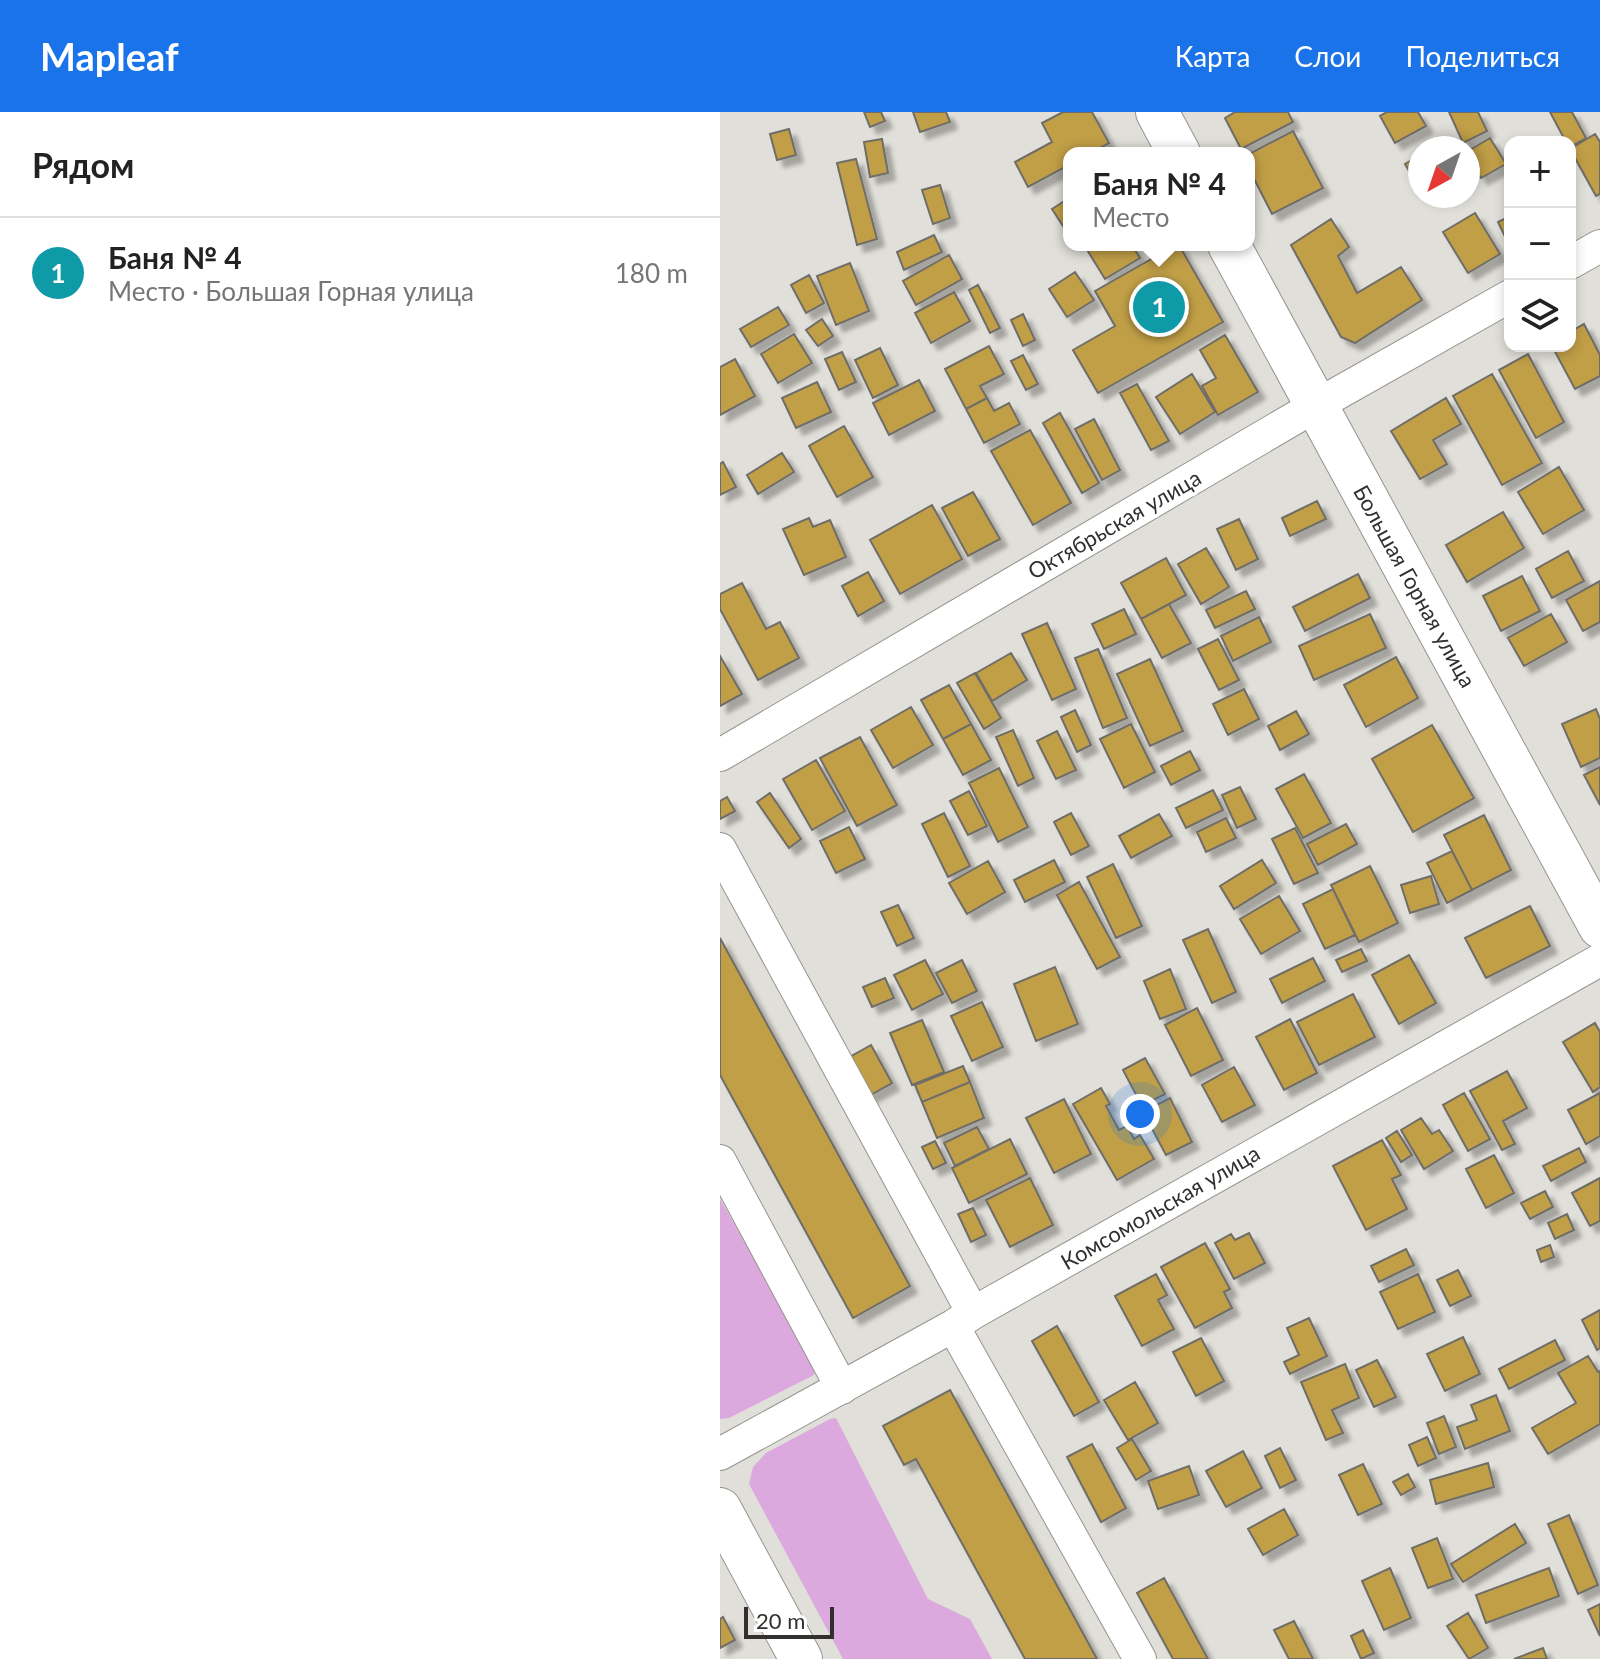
<!DOCTYPE html>
<html lang="ru">
<head>
<meta charset="utf-8">
<style>
  body { margin:0; font-family:Lato,sans-serif; background:#f2f2f2; color:#222 }
  .controls { position:absolute; right:24px; top:24px; display:grid; overflow:hidden; border-radius:16px; box-shadow:0 4px 12px #0003 }
  .controls button { width:72px; height:72px; display:grid; place-items:center; padding:0; border:0; border-bottom:2px solid #e0e0e0; background:#fff; color:#222; font:40px sans-serif }
  .compass { position:absolute; left:688px; top:24px; width:72px; height:72px; border-radius:50%; background:#fff; box-shadow:0 4px 12px #0003; rotate:220deg }
  .scale { position:absolute; left:24px; bottom:20px; width:90px; box-sizing:border-box; padding-left:8px; border:4px solid #31302e; border-top:0; font-size:22px; line-height:28px; white-space:nowrap; color:#31302e; -webkit-text-stroke:6px #fff; paint-order:stroke }
  .you { position:absolute; left:420px; top:1002px; width:28px; height:28px; margin:-20px; border:6px solid #fff; border-radius:50%; background:#1a73e8; box-shadow:0 0 0 12px #1a73e833 }
  .badge { display:grid; place-items:center; width:52px; height:52px; border-radius:50%; background:#1a73e8; color:#fff; font-size:26px; font-weight:700 }
  .pin { position:absolute; translate:-50% -50%; border:4px solid #fff; box-shadow:0 2px 8px #0006 }
  .popup { position:absolute; left:343px; top:35px; width:192px; height:104px; box-sizing:border-box; display:grid; place-content:center; border-radius:16px; background:#fff; filter:drop-shadow(0 2px 6px #0005); font-size:26px; white-space:nowrap; color:#767676 }
  .popup b { font-size:30px; color:#222 }
  .popup::after { content:''; position:absolute; left:50%; top:100%; margin-left:-16px; border:16px solid transparent; border-top-color:#fff }
  .list { margin:0; padding:0; list-style:none }
  h2 { display:flex; justify-content:space-between; align-items:center; height:104px; margin:0; padding:0 32px; font-size:34px }
  h2 small { font-size:26px; font-weight:400; color:#767676 }
  .list li { display:grid; grid-template-columns:52px 1fr auto; gap:24px; align-items:center; box-sizing:border-box; height:112px; padding:0 32px; border-top:2px solid #e0e0e0 }
  .list b { display:block; font-size:30px; white-space:nowrap }
  .list p { margin:0; font-size:26px; white-space:nowrap; color:#767676 }
  .list em { font-size:26px; font-style:normal; color:#767676 }
  .icon { flex:none; width:44px; height:44px; fill:none; stroke:currentColor; stroke-width:2; stroke-linecap:round; stroke-linejoin:round }
  .map { position:relative; flex:none; width:880px; height:1547px; overflow:hidden }
  header { display:flex; align-items:center; gap:48px; box-sizing:border-box; height:112px; padding:0 40px; background:#1a73e8; color:#fff }
  header strong { font-size:38px }
  nav { display:flex; gap:44px; margin-inline-start:auto; font-size:28px }
  main { display:flex }
  aside { flex:1; background:#fff }
  .map>svg:first-child { display:block }
</style>
</head>
<body>
<header>
<strong>Mapleaf</strong>
<nav><a>Карта</a><a>Слои</a><a>Поделиться</a></nav>
</header>
<main>
<aside>
<h2>Рядом<small></small></h2>
<ul class="list">
<li><span class="badge" style="background:#0f9aa8">1</span><div><b>Баня № 4</b><p>Место · Большая Горная улица</p></div><em>180 m</em></li>
</ul>
</aside>
<div class="map">
<svg width="880" height="1547" viewBox="0 0 880 1547">
  <defs>
    <filter id="shadow"><feDropShadow dx="7" dy="7" stdDeviation="2" flood-color="#0004"/></filter>
  </defs>
  <rect width="100%" height="100%" fill="#e1dfd9"/>
  <!-- green -->
  <path fill="#dba9dd" d="M0,1087L95,1255L94,1263L9,1306L0,1307Z
    M116,1306L208,1487L250,1507L272,1547H123L29,1372L33,1355L46,1341L110,1307Z"/>
  <!-- building -->
  <path fill="#c19f47" stroke="#6f6d68" stroke-width="2" filter="url(#shadow)" d="M144,0H161L165,9L150,15Z
    M193,0H226L230,10L200,20Z
    M343,0H372L389,31L371,41H349V53L308,75L295,50L332,30L322,11Z
    M515,0H568L573,10L521,37L505,6Z
    M667,0H698L706,14L675,31L660,4Z
    M729,0H758L767,19L743,31Z
    M830,0H852L866,26L850,35V30H846Z
    M69,17L76,43L57,48L50,22Z
    M573,19L603,76L552,102L529,57V42Z
    M875,22L880,30V82L876,84L850,37Z
    M770,26L786,52L761,66L748,44V39Z
    M162,27L168,61L150,65L144,30Z
    M700,43V77L685,52Z
    M136,47L157,127L137,133L117,51Z
    M220,73L230,106L213,112L202,78Z
    M349,86V115L345,117L332,97Z
    M755,101L780,142L748,161L723,120Z
    M790,104V132L789,133L778,110Z
    M611,107L629,135L618,144L637,181L681,155L702,188L635,231L621,225L571,133Z
    M214,123L222,140L184,158L177,140Z
    M371,133H412L420,146L385,167L366,136Z
    M456,133H459L503,210L378,281L353,238L395,214L375,179Z
    M229,143L242,167L196,193L183,169Z
    M130,151L149,199L116,213L97,164Z
    M355,160L374,188L347,205L329,177Z
    M89,163L104,191L86,201L71,173Z
    M258,173L280,216L270,221L249,178Z
    M234,180L250,209L211,231L195,201Z
    M58,195L69,213L31,235L20,217Z
    M303,202L315,228L303,234L291,208Z
    M102,207L113,224L98,234L86,218Z
    M864,212L880,243V264L855,277L832,234H850V220Z
    M74,222L92,251L58,271L41,242Z
    M505,223L538,280L498,303L482,274L496,266L480,238Z
    M269,234L284,262L260,274L267,286L246,297L225,257Z
    M160,236L178,273L153,286L135,248Z
    M122,240L136,270L119,278L105,247Z
    M808,242L844,310L816,326L779,258Z
    M303,243L318,272L306,278L291,249Z
    M15,247L35,284L0,303V255Z
    M472,262L495,300L460,322L436,285Z
    M772,262L822,351L782,373L733,284Z
    M199,268L215,299L169,323L153,291Z
    M97,270L111,300L76,316L62,286Z
    M417,272L449,329L431,338L400,281Z
    M267,286L274,299L289,291L300,312L264,331L246,297Z
    M726,286L741,312L713,328L727,352L700,367L671,319Z
    M340,301L379,371L362,381L323,311Z
    M374,307L400,358L382,368L355,317Z
    M124,314L153,365L117,385L89,334Z
    M310,318L351,391L313,413L271,339Z
    M62,341L74,360L38,382L27,363Z
    M3,350L16,375L0,383V352Z
    M839,355L864,398L823,422L798,380Z
    M253,380L280,427L248,444L222,396Z
    M597,389L606,407L570,424L562,406Z
    M212,393L242,447L180,482L150,428Z
    M783,400L804,436L747,470L726,433Z
    M89,406L93,415L110,408L126,445L84,463L63,417Z
    M519,407L538,447L516,458L497,417Z
    M486,436L509,475L481,492L458,452Z
    M848,439L864,469L832,486L816,457Z
    M446,446L466,483L421,507L401,471Z
    M148,460L164,489L138,504L122,474Z
    M638,462L650,486L585,519L573,495Z
    M802,464L820,499L781,519L763,484Z
    M880,469V510L863,519L846,488Z
    M22,471L46,517L60,510L79,546L38,568L0,497V482Z
    M526,479L535,497L495,516L486,498Z
    M449,492L471,531L442,546L421,507Z
    M404,497L416,522L384,537L372,512Z
    M650,502L666,536L594,568L579,534Z
    M831,502L847,530L804,554L788,526Z
    M539,505L551,530L513,549L501,524Z
    M327,511L356,577L332,588L302,522Z
    M498,527L519,568L499,578L478,537Z
    M378,537L407,606L383,616L355,546Z
    M291,541L307,568L272,589L256,561Z
    M0,544L22,582L0,594Z
    M676,545L698,586L646,615L624,573Z
    M430,547L463,619L430,634L397,562Z
    M255,561L281,606L264,617L237,571Z
    M229,573L251,612L223,627L201,588Z
    M524,577L539,607L508,623L493,592Z
    M191,595L213,633L173,656L151,618Z
    M876,597L880,607V646L861,655L842,612Z
    M355,598L371,633L357,640L341,605Z
    M576,599L589,622L560,638L548,614Z
    M251,612L271,648L243,663L223,627Z
    M411,612L435,660L404,676L380,627Z
    M712,613L754,686L693,720L652,647Z
    M293,618L314,666L298,674L276,625Z
    M337,619L356,658L336,667L317,629Z
    M140,625L177,693L137,714L100,646Z
    M470,639L480,658L451,673L441,654Z
    M96,648L125,699L92,718L63,667Z
    M880,655V693L864,663Z
    M279,656L308,715L278,730L249,671Z
    M584,662L611,711L583,726L556,677Z
    M520,675L536,707L517,716L502,683Z
    M493,678L503,698L466,716L456,696Z
    M249,679L267,714L248,723L230,689Z
    M50,681L81,727L69,736L37,690Z
    M7,685L15,699L0,707V689Z
    M224,701L250,754L228,765L202,712Z
    M351,701L369,734L351,743L334,710Z
    M439,702L452,724L411,746L399,724Z
    M764,703L791,758L752,778L724,723Z
    M506,706L516,726L486,740L477,720Z
    M626,712L637,732L598,753L587,732Z
    M129,715L145,747L116,761L100,729Z
    M575,716L598,761L574,772L552,727Z
    M732,739L752,778L727,791L707,751Z
    M334,748L345,770L305,790L294,768Z
    M542,748L556,771L514,797L500,774Z
    M268,749L285,780L247,802L229,771Z
    M393,752L422,814L396,826L367,765Z
    M650,754L678,811L639,830L611,773Z
    M711,764L719,792L690,801L681,773Z
    M359,770L400,845L377,857L337,783Z
    M613,777L635,823L605,837L583,792Z
    M559,784L580,819L541,842L520,807Z
    M178,793L194,826L177,834L161,800Z
    M810,794L830,834L766,866L745,826Z
    M488,817L516,880L492,891L463,828Z
    M0,826L190,1174L133,1206L0,963Z
    M641,837L647,849L622,860L616,848Z
    M689,843L716,891L679,912L652,863Z
    M593,846L605,869L562,891L550,867Z
    M205,848L223,882L192,898L174,863Z
    M242,848L257,879L232,891L216,861Z
    M335,855L358,912L316,929L294,872Z
    M450,857L466,897L440,907L424,869Z
    M165,866L174,886L152,895L143,875Z
    M633,882L655,925L599,953L577,910Z
    M262,890L283,935L252,949L231,904Z
    M477,896L503,948L471,964L445,913Z
    M570,907L597,961L564,978L536,925Z
    M202,908L224,960L192,973L170,921Z
    M875,911L880,920V975L873,980L843,930Z
    M151,933L172,971L149,984L128,946Z
    M425,946L445,982L422,994L403,958Z
    M243,954L250,970L202,990L195,973Z
    M514,955L535,993L502,1010L482,973Z
    M787,959L807,996L783,1009L795,1032L782,1038L750,979Z
    M250,970L264,1006L217,1026L202,990Z
    M381,976L390,992L386,994L399,1018L407,1014L414,1027L420,1023L434,1047L397,1068L353,992Z
    M744,981L770,1027L748,1039L723,993Z
    M880,981V1024L866,1032L848,998Z
    M450,986L472,1030L446,1043L423,1000Z
    M344,987L371,1042L334,1061L306,1006Z
    M701,1006L712,1022L719,1018L733,1039L704,1057L681,1018Z
    M257,1015L269,1037L235,1054L224,1031Z
    M677,1019L692,1043L681,1050L666,1026Z
    M290,1027L307,1062L249,1091L232,1056Z
    M662,1028L681,1063L672,1067L687,1097L646,1118L613,1054Z
    M215,1029L226,1051L213,1057L202,1035Z
    M859,1036L866,1050L831,1069L823,1054Z
    M774,1043L794,1081L766,1096L746,1057Z
    M310,1066L333,1113L290,1135L266,1088Z
    M880,1066V1109L870,1114L852,1081Z
    M825,1079L833,1095L810,1107L801,1091Z
    M253,1096L266,1123L251,1130L238,1102Z
    M847,1102L854,1118L835,1127L828,1111Z
    M529,1121L545,1151L514,1167L495,1131L511,1122L515,1128Z
    M485,1131L510,1177L504,1180L512,1196L475,1216L441,1155Z
    M830,1133L834,1145L821,1150L817,1138Z
    M686,1137L694,1153L659,1170L651,1154Z
    M738,1158L751,1184L730,1194L717,1168Z
    M436,1162L447,1183L438,1188L454,1217L422,1234L395,1184Z
    M698,1162L715,1200L678,1217L660,1180Z
    M880,1198V1236L877,1238L862,1208Z
    M589,1206L607,1244L570,1262L564,1250L579,1243L567,1216Z
    M337,1214L379,1290L354,1304L312,1229Z
    M743,1225L760,1262L725,1279L707,1242Z
    M481,1226L504,1269L476,1284L453,1240Z
    M835,1228L845,1248L789,1277L779,1257Z
    M868,1244L878,1260L880,1259V1312L828,1342L812,1316L856,1291L838,1261Z
    M657,1248L676,1285L654,1295L636,1258Z
    M625,1252L639,1286L612,1298L623,1321L606,1328L581,1270Z
    M415,1270L438,1311L408,1328L384,1288Z
    M230,1278L273,1356L377,1547H305L196,1347L184,1353L163,1314Z
    M776,1283L790,1319L745,1337L737,1315L757,1308L751,1293Z
    M724,1304L736,1335L719,1342L707,1311Z
    M707,1325L716,1346L698,1354L689,1333Z
    M412,1327L431,1359L416,1368L397,1336Z
    M372,1332L406,1396L381,1410L347,1345Z
    M560,1336L576,1368L560,1376L545,1344Z
    M523,1339L542,1376L506,1395L486,1359Z
    M768,1351L774,1375L716,1392L710,1368Z
    M643,1352L662,1392L638,1403L619,1363Z
    M469,1354L479,1383L438,1397L428,1369Z
    M688,1362L695,1375L681,1383L673,1370Z
    M564,1397L578,1423L543,1443L528,1417Z
    M849,1403L878,1473L858,1482L828,1412Z
    M795,1412L806,1431L743,1470L731,1452Z
    M717,1426L733,1467L708,1476L692,1436Z
    M670,1456L691,1506L664,1518L642,1469Z
    M829,1456L839,1484L766,1511L756,1483Z
    M444,1466L488,1547H453L417,1481Z
    M880,1492V1524L868,1498Z
    M748,1501L768,1536L749,1547L727,1514Z
    M3,1505L15,1528L0,1536V1507Z
    M574,1509L593,1547H569L554,1518Z
    M643,1518L654,1541L641,1547L631,1524Z
    M823,1536L827,1547H794Z"/>
  <g fill="none" stroke-linecap="round" stroke-linejoin="round">
    <defs>
      <path id="minor" d="M850,151L880,134
        M0,643L597,293L790,184
        M0,737L253,1201
        M0,1049L122,1276
        M233,1214L420,1547
        M0,1342L233,1214L253,1201L880,848"/>
      <path id="major" d="M437,0L459,41
        M509,133L880,815
        M0,1397L81,1547"/>
    </defs>
    <!-- minor casing -->
    <use href="#minor" stroke="#95938e" stroke-width="34"/>
    <!-- major casing -->
    <use href="#major" stroke="#95938e" stroke-width="44"/>
    <!-- minor -->
    <use href="#minor" stroke="#fff" stroke-width="32"/>
    <!-- major -->
    <use href="#major" stroke="#fff" stroke-width="42"/>
  </g>
  <g text-anchor="middle" dominant-baseline="central" stroke-width="7" stroke-linejoin="round" paint-order="stroke">
    <!-- street labels -->
    <g font-size="22" fill="#31302e" stroke="#fff">
      <text transform="translate(394 412) rotate(-30)">Октябрьская улица</text>
      <text transform="translate(695 474) rotate(61)">Большая Горная улица</text>
      <text transform="translate(440 1095) rotate(-30)">Комсомольская улица</text>
    </g>
  </g>
</svg>
<div class="controls">
<button>+</button>
<button>−</button>
<button><svg class="icon" aria-label="layers" viewBox="0 0 24 24"><path d="M12 4l9 5-9 5-9-5zM3 14l9 5 9-5"/></svg></button>
</div>
<svg class="compass" viewBox="-18 -18 36 36"><path d="M0-13l5 13h-10z" fill="#e53935"/><path d="M0 13l5-13h-10z" fill="#767676"/></svg>
<div class="scale">20 m</div>
<div class="you"></div>
<div class="pin badge" style="left:439px;top:195px;background:#0f9aa8">1</div>
<div class="popup"><b>Баня № 4</b>Место</div>
</div>
</main>
</body>
</html>
